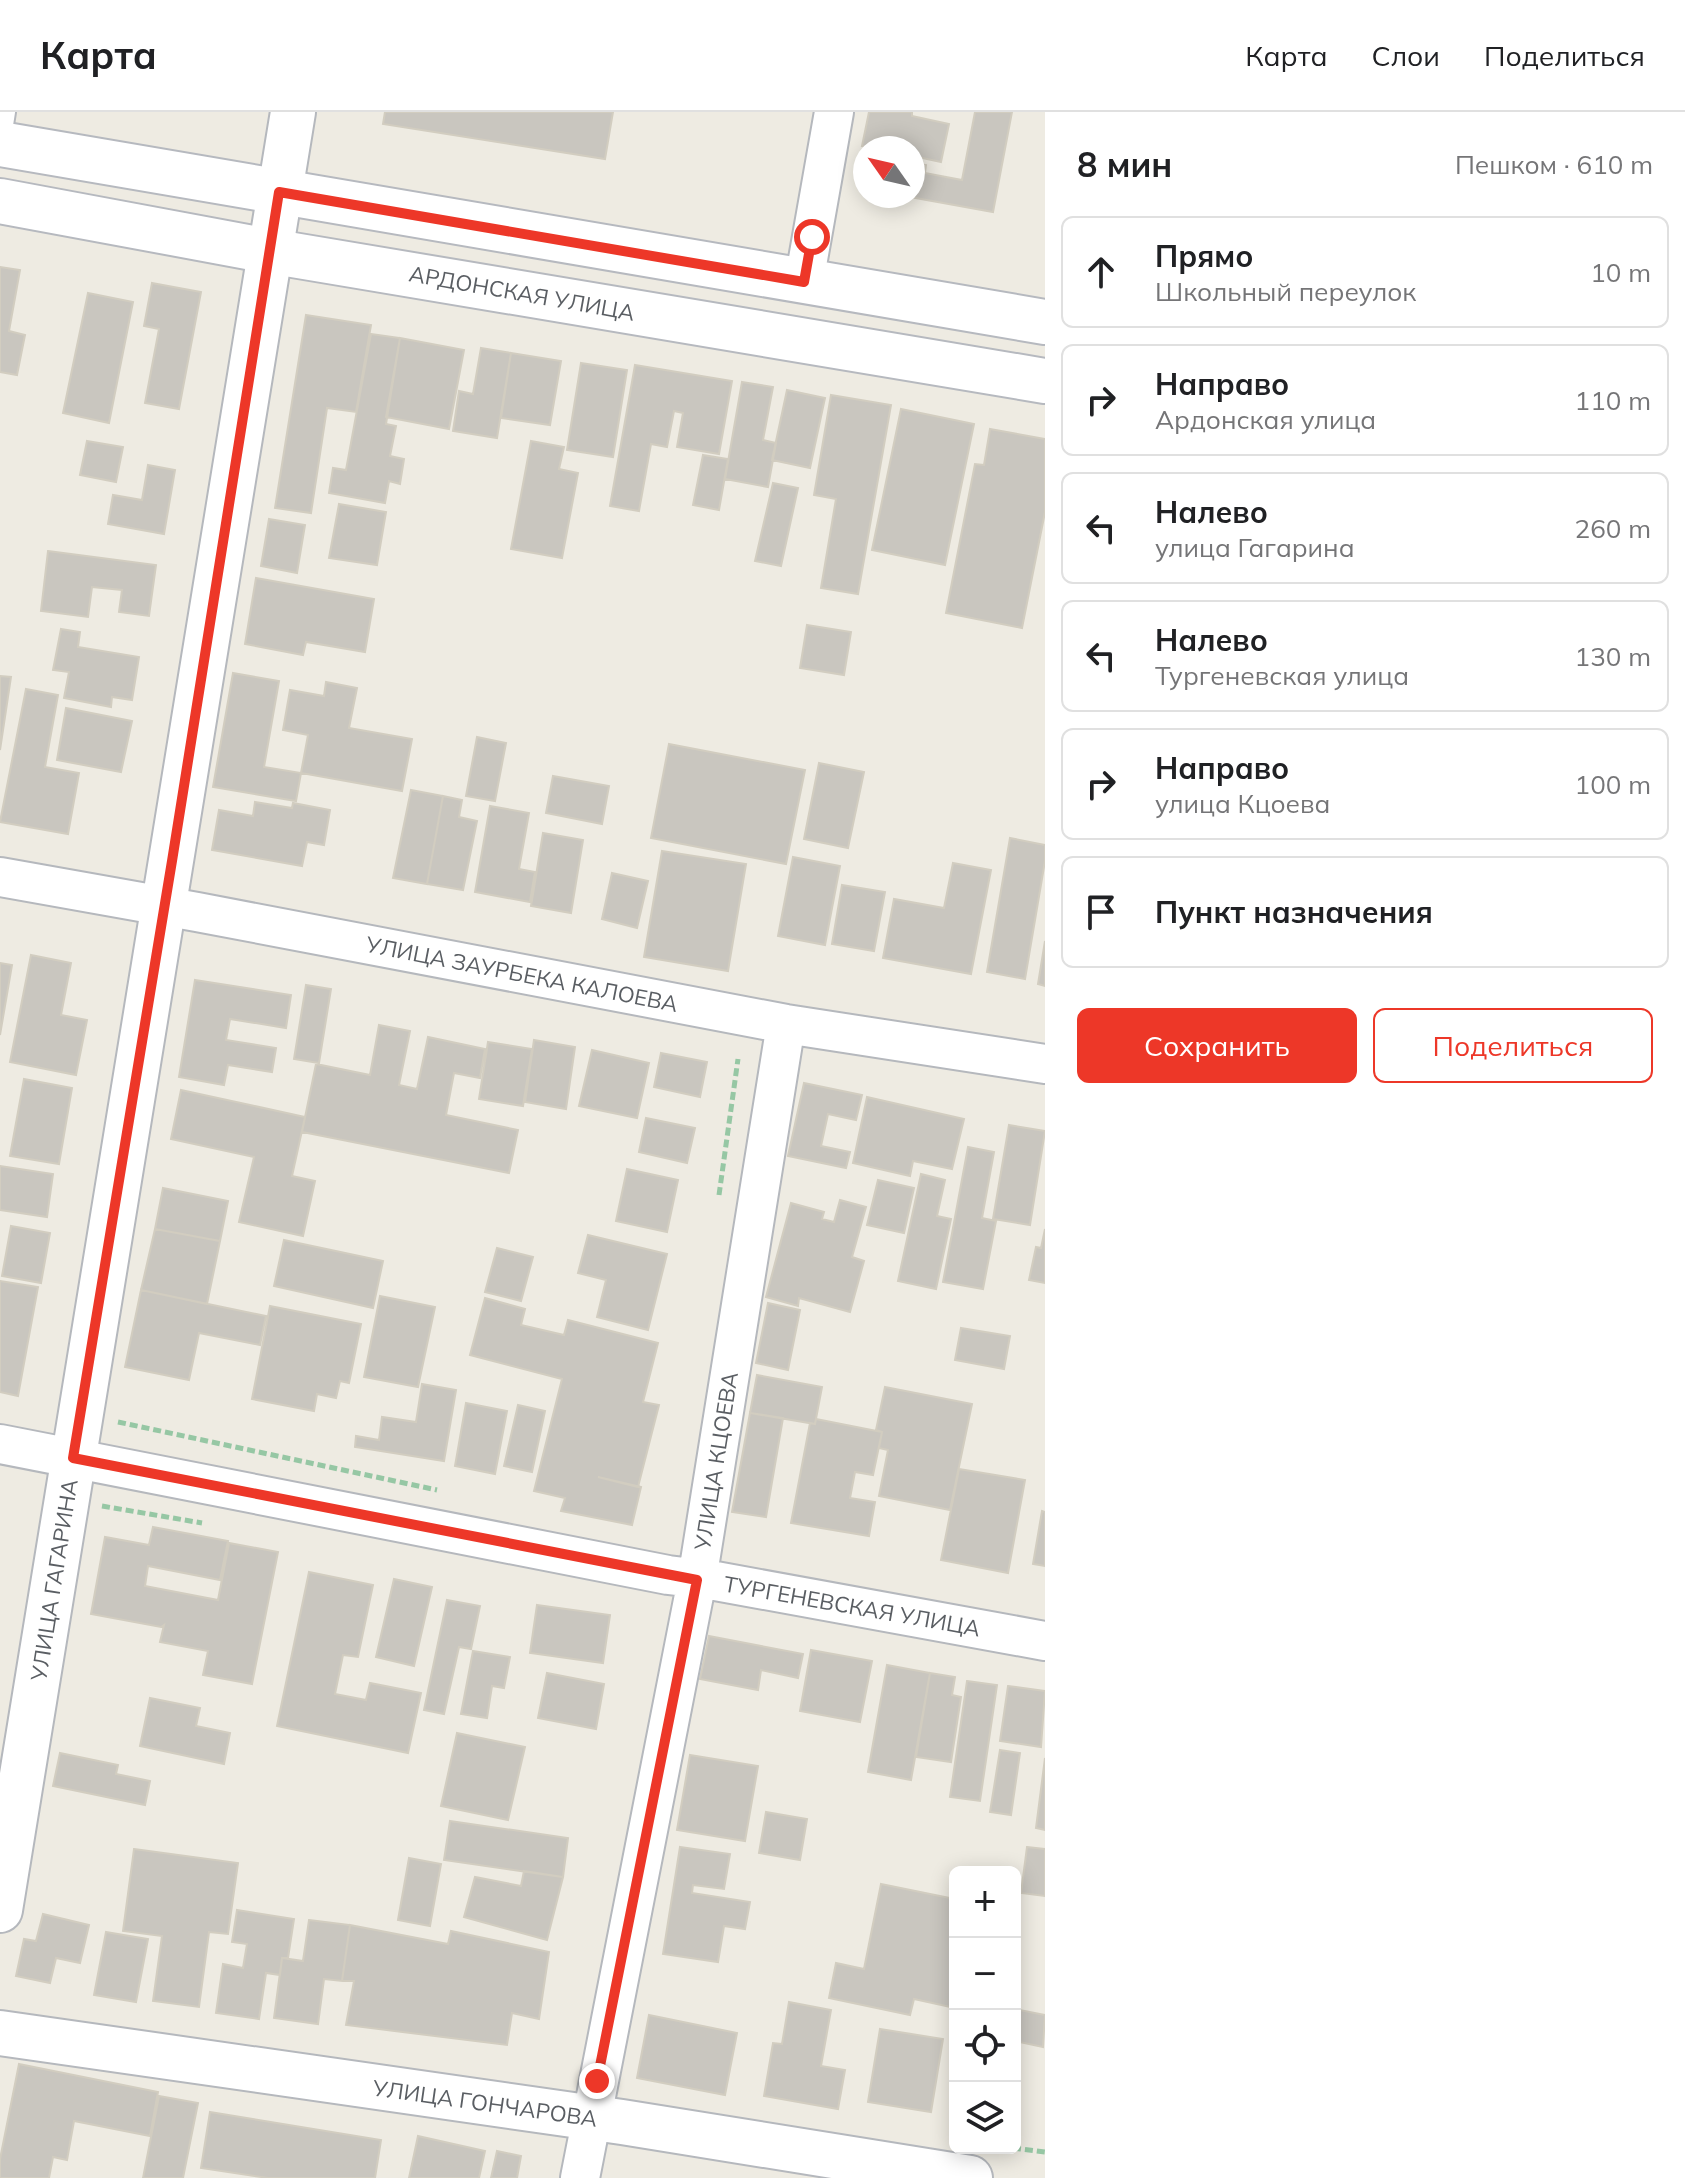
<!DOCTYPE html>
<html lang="ru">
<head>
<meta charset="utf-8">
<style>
  body { margin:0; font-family:Mulish,sans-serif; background:#f6f6f6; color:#202124 }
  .controls { position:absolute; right:24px; bottom:24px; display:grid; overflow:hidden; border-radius:12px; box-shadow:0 4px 20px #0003 }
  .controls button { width:72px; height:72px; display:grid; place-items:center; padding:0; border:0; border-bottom:2px solid #e0e0e0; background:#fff; color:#202124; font:40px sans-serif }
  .compass { position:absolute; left:853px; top:24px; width:72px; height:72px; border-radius:50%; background:#fff; box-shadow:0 4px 20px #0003; rotate:304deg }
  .stop { position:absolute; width:24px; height:24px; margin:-18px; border:6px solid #ed3728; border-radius:50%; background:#fff }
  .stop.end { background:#ed3728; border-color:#fff; box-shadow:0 2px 8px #0008 }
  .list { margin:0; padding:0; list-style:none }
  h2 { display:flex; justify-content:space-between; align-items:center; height:104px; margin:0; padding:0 32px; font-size:34px }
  h2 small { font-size:26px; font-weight:400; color:#757577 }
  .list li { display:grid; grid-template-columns:52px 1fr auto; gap:24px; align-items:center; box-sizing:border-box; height:112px; margin:0 16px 16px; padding:0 16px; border:2px solid #e0e0e0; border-radius:12px }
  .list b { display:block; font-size:30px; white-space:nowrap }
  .list p { margin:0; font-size:26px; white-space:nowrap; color:#757577 }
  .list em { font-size:26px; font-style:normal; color:#757577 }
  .actions { display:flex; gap:16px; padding:24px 32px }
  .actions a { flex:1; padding:18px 0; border:2px solid #ed3728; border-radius:12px; text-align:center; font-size:28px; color:#ed3728 }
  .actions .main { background:#ed3728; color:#fff }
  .icon { flex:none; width:44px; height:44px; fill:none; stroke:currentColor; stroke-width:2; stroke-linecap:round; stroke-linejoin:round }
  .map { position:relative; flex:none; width:1045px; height:2066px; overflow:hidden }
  header { display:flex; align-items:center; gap:48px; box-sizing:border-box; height:112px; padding:0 40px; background:#fff; border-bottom:2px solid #e0e0e0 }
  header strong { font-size:38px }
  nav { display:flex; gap:44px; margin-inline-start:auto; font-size:28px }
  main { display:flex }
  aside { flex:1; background:#fff }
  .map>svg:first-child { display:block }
</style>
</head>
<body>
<header>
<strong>Карта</strong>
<nav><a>Карта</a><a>Слои</a><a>Поделиться</a></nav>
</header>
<main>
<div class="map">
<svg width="1045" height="2066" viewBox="0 0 1045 2066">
  <rect width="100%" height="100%" fill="#eeebe2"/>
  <!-- building -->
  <path fill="#c9c6bf" stroke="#d2cdc0" stroke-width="2" d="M385,0H613L605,47L383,12Z
    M869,0H912V4L949,12L941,50L913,44V36L862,34Z
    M975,0H1012L993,100L910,85L913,84V51L926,53L925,61L962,68Z
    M0,155L20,158L9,219L25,223L17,263L0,260Z
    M152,171L201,180L179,297L145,291L159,217L144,214Z
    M88,181L133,190L109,311L63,301Z
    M306,203L371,213L356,300L327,296L311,401L275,396Z
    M371,222L400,226L386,312L396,314L390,344L404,347L400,372L389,369L385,391L329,381L333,356L346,358Z
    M400,226L464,238L449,317L386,305Z
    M481,236L511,241L497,326L453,319L459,279L473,282Z
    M511,241L561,249L550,313L501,306Z
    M581,251L627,258L613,345L567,338Z
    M635,253L732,269L719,342L677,335L683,301L674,299L667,335L651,332L639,399L610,394Z
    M742,270L773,275L763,328L776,331L768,375L725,367Z
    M787,278L825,286L810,356L772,348Z
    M831,283L891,293L858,482L821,476L836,387L814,383Z
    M901,297L974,312L945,453L872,438Z
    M990,317L1045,327V400L1022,516L946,501L975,352L984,353Z
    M87,329L123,335L116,370L80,363Z
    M531,329L564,335L559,357L578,361L562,446L511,437Z
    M703,343L728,347L719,398L693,393Z
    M148,353L175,358L164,422L108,412L113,383L142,388Z
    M773,371L798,376L781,454L755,449Z
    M339,392L386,400L377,453L329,446Z
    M269,407L305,413L297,461L261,454Z
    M48,439L156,453L149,504L119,500L122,478L92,475L88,505L41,499Z
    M256,466L374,487L365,540L306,530L303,543L245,532Z
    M807,513L851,520L844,563L800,556Z
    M61,517L80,520L78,535L139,545L132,588L112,585L111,595L64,586L69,560L53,558Z
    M233,561L279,569L264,655L301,661L296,689L213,675Z
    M0,564L11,565L0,638Z
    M326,570L357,576L349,616L412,627L402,679L301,661L308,623L283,618L290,578L324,584Z
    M26,577L58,583L45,655L79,661L68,722L0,710Z
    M66,596L132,609L121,660L57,648Z
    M477,625L506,631L495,689L466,684Z
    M669,632L805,658L786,752L651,726Z
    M819,651L864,660L848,736L804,727Z
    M553,664L609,674L602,712L546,701Z
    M411,678L443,684L427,772L393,766Z
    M443,684L462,688L459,705L477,709L463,778L427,772Z
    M255,690L292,696L293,691L330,698L324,733L307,730L302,754L212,738L219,698L253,704Z
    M490,694L529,701L519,757L535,760L530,790L475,780Z
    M543,721L583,728L571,801L531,794Z
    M1010,726L1045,733V749L1025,867L987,860Z
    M662,739L746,752L728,859L644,845Z
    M793,745L840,754L825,833L778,824Z
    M953,751L991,758L971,862L883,846L894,787L944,796Z
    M612,761L648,769L637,816L602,807Z
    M842,773L885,780L874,839L832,832Z
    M1045,829V874L1038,872Z
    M31,843L71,851L61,903L87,908L76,963L10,950Z
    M0,851L12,853L0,923Z
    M195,868L291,883L286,916L230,907L226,928L276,936L272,960L228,953L224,973L179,965Z
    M306,873L331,877L319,951L294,947Z
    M379,913L410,919L399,973L417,977L428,925L485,937L480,966L454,961L446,1003L518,1018L509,1061L302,1020L316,952L370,963Z
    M534,928L575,935L566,997L525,990Z
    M488,930L532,937L523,994L479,987Z
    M592,938L649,951L637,1006L579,994Z
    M661,941L707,950L700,985L654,975Z
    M24,967L72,976L59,1052L10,1044Z
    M804,971L862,983L856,1008L828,1002L821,1034L850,1040L846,1056L788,1044Z
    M181,978L305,1005L292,1064L315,1069L303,1124L239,1110L254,1045L171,1027Z
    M867,985L964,1007L952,1057L913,1049L910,1064L853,1051Z
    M646,1006L695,1016L687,1051L639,1040Z
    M1009,1013L1045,1019L1030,1113L993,1107Z
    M968,1035L994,1040L982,1106L996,1109L983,1177L943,1170Z
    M0,1054L53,1062L47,1105L0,1098Z
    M627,1057L678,1068L667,1120L616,1109Z
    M921,1062L945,1068L937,1104L951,1107L936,1177L898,1169Z
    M878,1068L914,1076L904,1121L867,1113Z
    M163,1076L228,1089L220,1129L155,1117Z
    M840,1088L866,1095L852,1145L864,1149L850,1200L799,1186L798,1194L766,1185L791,1091L824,1100L822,1107L834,1110Z
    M11,1114L50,1121L41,1171L2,1164Z
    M155,1117L220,1129L207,1192L141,1178Z
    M1045,1117V1171L1029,1168L1036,1135L1041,1136Z
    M588,1123L667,1142L648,1218L597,1205L606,1168L578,1161Z
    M284,1128L383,1149L373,1196L274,1174Z
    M497,1136L533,1145L521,1189L485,1180Z
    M0,1169L38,1175L18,1284L0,1280Z
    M141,1178L266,1204L260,1233L199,1221L189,1268L125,1255Z
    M380,1184L435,1195L418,1275L364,1265Z
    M485,1186L525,1197L521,1213L564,1223L568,1208L658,1231L643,1290L659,1293L638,1375L598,1365L641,1375L632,1413L561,1399L565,1386L534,1379L562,1267L470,1243Z
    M768,1191L800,1198L788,1258L756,1251Z
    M270,1194L361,1212L349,1271L340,1269L336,1286L317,1282L314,1299L252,1287Z
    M961,1216L1010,1224L1004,1257L955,1248Z
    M757,1263L822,1275L815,1312L750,1301Z
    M422,1272L456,1278L444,1349L355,1335L356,1324L379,1328L382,1305L416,1310Z
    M885,1275L972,1292L950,1398L879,1384L888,1338L879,1336L882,1320L876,1318Z
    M466,1291L507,1299L495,1362L455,1354Z
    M518,1293L545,1299L532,1360L504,1354Z
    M750,1301L783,1306L766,1405L732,1400Z
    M816,1307L882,1320L873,1363L855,1360L850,1386L875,1390L869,1424L791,1411L810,1311L815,1312Z
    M959,1357L1025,1368L1008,1461L941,1448Z
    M1042,1399L1045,1400V1454L1033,1452Z
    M153,1415L228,1429L220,1468L148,1454L145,1474L218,1488L229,1431L278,1440L252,1572L203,1563L208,1539L160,1530L164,1513L161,1515L91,1502L105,1425L149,1433Z
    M309,1460L373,1473L358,1545L343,1543L335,1582L366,1588L370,1571L421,1581L408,1641L277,1614Z
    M394,1467L432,1475L414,1554L376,1545Z
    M447,1488L480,1494L471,1537L459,1535L444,1602L424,1598Z
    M537,1493L610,1503L603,1551L530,1541Z
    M709,1524L803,1542L798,1566L761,1558L758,1578L700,1567Z
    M811,1538L872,1549L860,1610L800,1599Z
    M473,1539L510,1545L504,1576L492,1574L487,1606L461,1602Z
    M887,1553L930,1561L911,1668L868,1660Z
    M547,1561L604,1572L596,1617L538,1606Z
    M930,1561L955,1565L952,1583L961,1585L951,1650L916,1645Z
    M967,1569L997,1573L980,1689L950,1685Z
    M1008,1574L1045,1579L1041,1635L1000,1629Z
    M150,1586L200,1596L196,1614L230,1621L224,1652L140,1634Z
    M457,1621L525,1635L508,1708L441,1694Z
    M1000,1638L1020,1641L1011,1703L990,1700Z
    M60,1641L118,1653L116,1662L150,1669L145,1693L53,1674Z
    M690,1643L758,1654L745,1729L677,1718Z
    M1045,1646V1718L1036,1716Z
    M766,1700L807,1707L800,1748L759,1741Z
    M450,1709L568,1726L563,1765L444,1748Z
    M680,1735L730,1742L724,1777L693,1773L692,1781L750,1790L745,1817L724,1814L718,1850L663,1842Z
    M1027,1735L1045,1737V1784L1021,1781Z
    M134,1737L238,1751L228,1822L209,1820L199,1895L153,1889L162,1824L123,1819Z
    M409,1746L441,1752L430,1814L398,1808Z
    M524,1759L563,1765L547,1828L464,1805L475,1765L521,1774Z
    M881,1772L955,1787V1896L914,1887L910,1903L829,1886L836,1851L864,1857Z
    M237,1798L294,1807L288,1846H282L280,1863L266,1861L259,1907L216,1901L223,1852L243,1856L247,1832L232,1830Z
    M43,1802L89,1813L80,1851L56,1846L50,1871L16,1864L24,1827L36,1829Z
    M309,1808L350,1813L342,1869L324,1867L318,1912L274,1906L282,1846L303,1849Z
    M350,1813L448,1832L451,1819L549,1840L539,1907L512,1901L507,1933L346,1913L354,1869H342Z
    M106,1820L148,1827L136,1890L94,1883Z
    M789,1890L831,1898L821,1954L845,1958L838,1997L764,1984L773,1931L782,1932Z
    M1015,1897L1045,1903L1043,1935L1015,1929Z
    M649,1903L737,1921L725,1983L637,1966Z
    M880,1917L943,1927L931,2000L868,1990Z
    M19,1952L158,1980L150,2024L74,2009L67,2048L53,2045L49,2066H0V2047Z
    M159,1984L198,1991L183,2066H143Z
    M210,2000L381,2028L375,2066H268L201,2056Z
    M418,2024L485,2039L479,2066H409Z
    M497,2039L521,2044L517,2066H491Z"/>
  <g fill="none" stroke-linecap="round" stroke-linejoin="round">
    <defs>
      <path id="service" d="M0,32L5,0"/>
      <path id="minor" d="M804,170L834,0
        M0,765L197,800L786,912L1045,952
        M0,1332L668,1463L710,1468L1045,1529
        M580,2066L697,1468L786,912"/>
      <path id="tertiary" d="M0,1798L293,0
        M0,1921L622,2010L970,2066"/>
      <path id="secondary" d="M0,32L1045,210
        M0,89L269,139L1045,269"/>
    </defs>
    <!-- service casing -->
    <use href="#service" stroke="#b5b8bd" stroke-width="24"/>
    <!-- minor casing -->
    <use href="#minor" stroke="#b5b8bd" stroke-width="42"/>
    <!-- tertiary casing -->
    <use href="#tertiary" stroke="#b5b8bd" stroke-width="48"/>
    <!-- secondary casing -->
    <use href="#secondary" stroke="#b6b9bf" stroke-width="48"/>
    <!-- path -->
    <path stroke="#96c7a4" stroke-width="5" stroke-dasharray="8 4" stroke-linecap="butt" d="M719,1083L738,947
      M118,1310L437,1378
      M102,1394L202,1411
      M1013,2036L1045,2040"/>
    <!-- service -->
    <use href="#service" stroke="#fff" stroke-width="20"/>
    <!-- minor -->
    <use href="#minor" stroke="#fff" stroke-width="38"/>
    <!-- tertiary -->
    <use href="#tertiary" stroke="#fff" stroke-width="44"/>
    <!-- secondary -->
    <use href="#secondary" stroke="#fff" stroke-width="44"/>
  </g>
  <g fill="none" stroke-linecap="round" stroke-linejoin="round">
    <!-- route -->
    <path stroke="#ed3728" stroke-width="10" d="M597,1969L697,1468L73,1346L172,749L279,80L804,170L812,125"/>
  </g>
  <g text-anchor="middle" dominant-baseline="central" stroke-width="7" stroke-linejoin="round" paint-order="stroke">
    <!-- street labels -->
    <g font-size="22" fill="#5a5e63" stroke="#fff">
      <text transform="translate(522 181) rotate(10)">АРДОНСКАЯ УЛИЦА</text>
      <text transform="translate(522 862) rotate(11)">УЛИЦА ЗАУРБЕКА КАЛОЕВА</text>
      <text transform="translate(716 1349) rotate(-81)">УЛИЦА КЦОЕВА</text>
      <text transform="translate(54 1468) rotate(-81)">УЛИЦА ГАГАРИНА</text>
      <text transform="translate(852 1494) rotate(10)">ТУРГЕНЕВСКАЯ УЛИЦА</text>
      <text transform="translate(485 1991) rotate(8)">УЛИЦА ГОНЧАРОВА</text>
    </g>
  </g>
</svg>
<div class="controls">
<button>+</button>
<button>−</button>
<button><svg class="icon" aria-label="locate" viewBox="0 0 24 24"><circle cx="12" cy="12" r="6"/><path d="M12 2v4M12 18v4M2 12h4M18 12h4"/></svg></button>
<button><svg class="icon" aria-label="layers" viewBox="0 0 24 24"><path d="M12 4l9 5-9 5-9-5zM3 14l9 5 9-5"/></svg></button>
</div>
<svg class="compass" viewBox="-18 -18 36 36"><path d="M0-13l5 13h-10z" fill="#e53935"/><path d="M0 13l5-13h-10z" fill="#757577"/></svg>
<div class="stop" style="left:812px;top:125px"></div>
<div class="stop end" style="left:597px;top:1969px"></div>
</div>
<aside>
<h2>8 мин<small>Пешком · 610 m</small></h2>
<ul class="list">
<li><svg class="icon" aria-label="ahead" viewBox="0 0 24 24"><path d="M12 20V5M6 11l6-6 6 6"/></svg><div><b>Прямо</b><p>Школьный переулок</p></div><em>10 m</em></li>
<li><svg class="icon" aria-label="right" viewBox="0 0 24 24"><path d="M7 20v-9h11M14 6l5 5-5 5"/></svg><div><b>Направо</b><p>Ардонская улица</p></div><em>110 m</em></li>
<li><svg class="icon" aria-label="left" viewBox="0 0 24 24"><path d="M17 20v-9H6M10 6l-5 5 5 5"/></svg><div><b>Налево</b><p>улица Гагарина</p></div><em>260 m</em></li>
<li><svg class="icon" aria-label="left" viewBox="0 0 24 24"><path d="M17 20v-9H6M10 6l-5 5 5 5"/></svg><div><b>Налево</b><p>Тургеневская улица</p></div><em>130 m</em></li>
<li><svg class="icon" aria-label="right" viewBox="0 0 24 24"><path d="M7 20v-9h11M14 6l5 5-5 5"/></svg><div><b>Направо</b><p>улица Кцоева</p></div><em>100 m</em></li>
<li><svg class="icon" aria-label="arrive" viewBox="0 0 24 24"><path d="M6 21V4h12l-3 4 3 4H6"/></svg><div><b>Пункт назначения</b></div></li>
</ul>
<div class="actions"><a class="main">Сохранить</a><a>Поделиться</a></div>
</aside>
</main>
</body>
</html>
